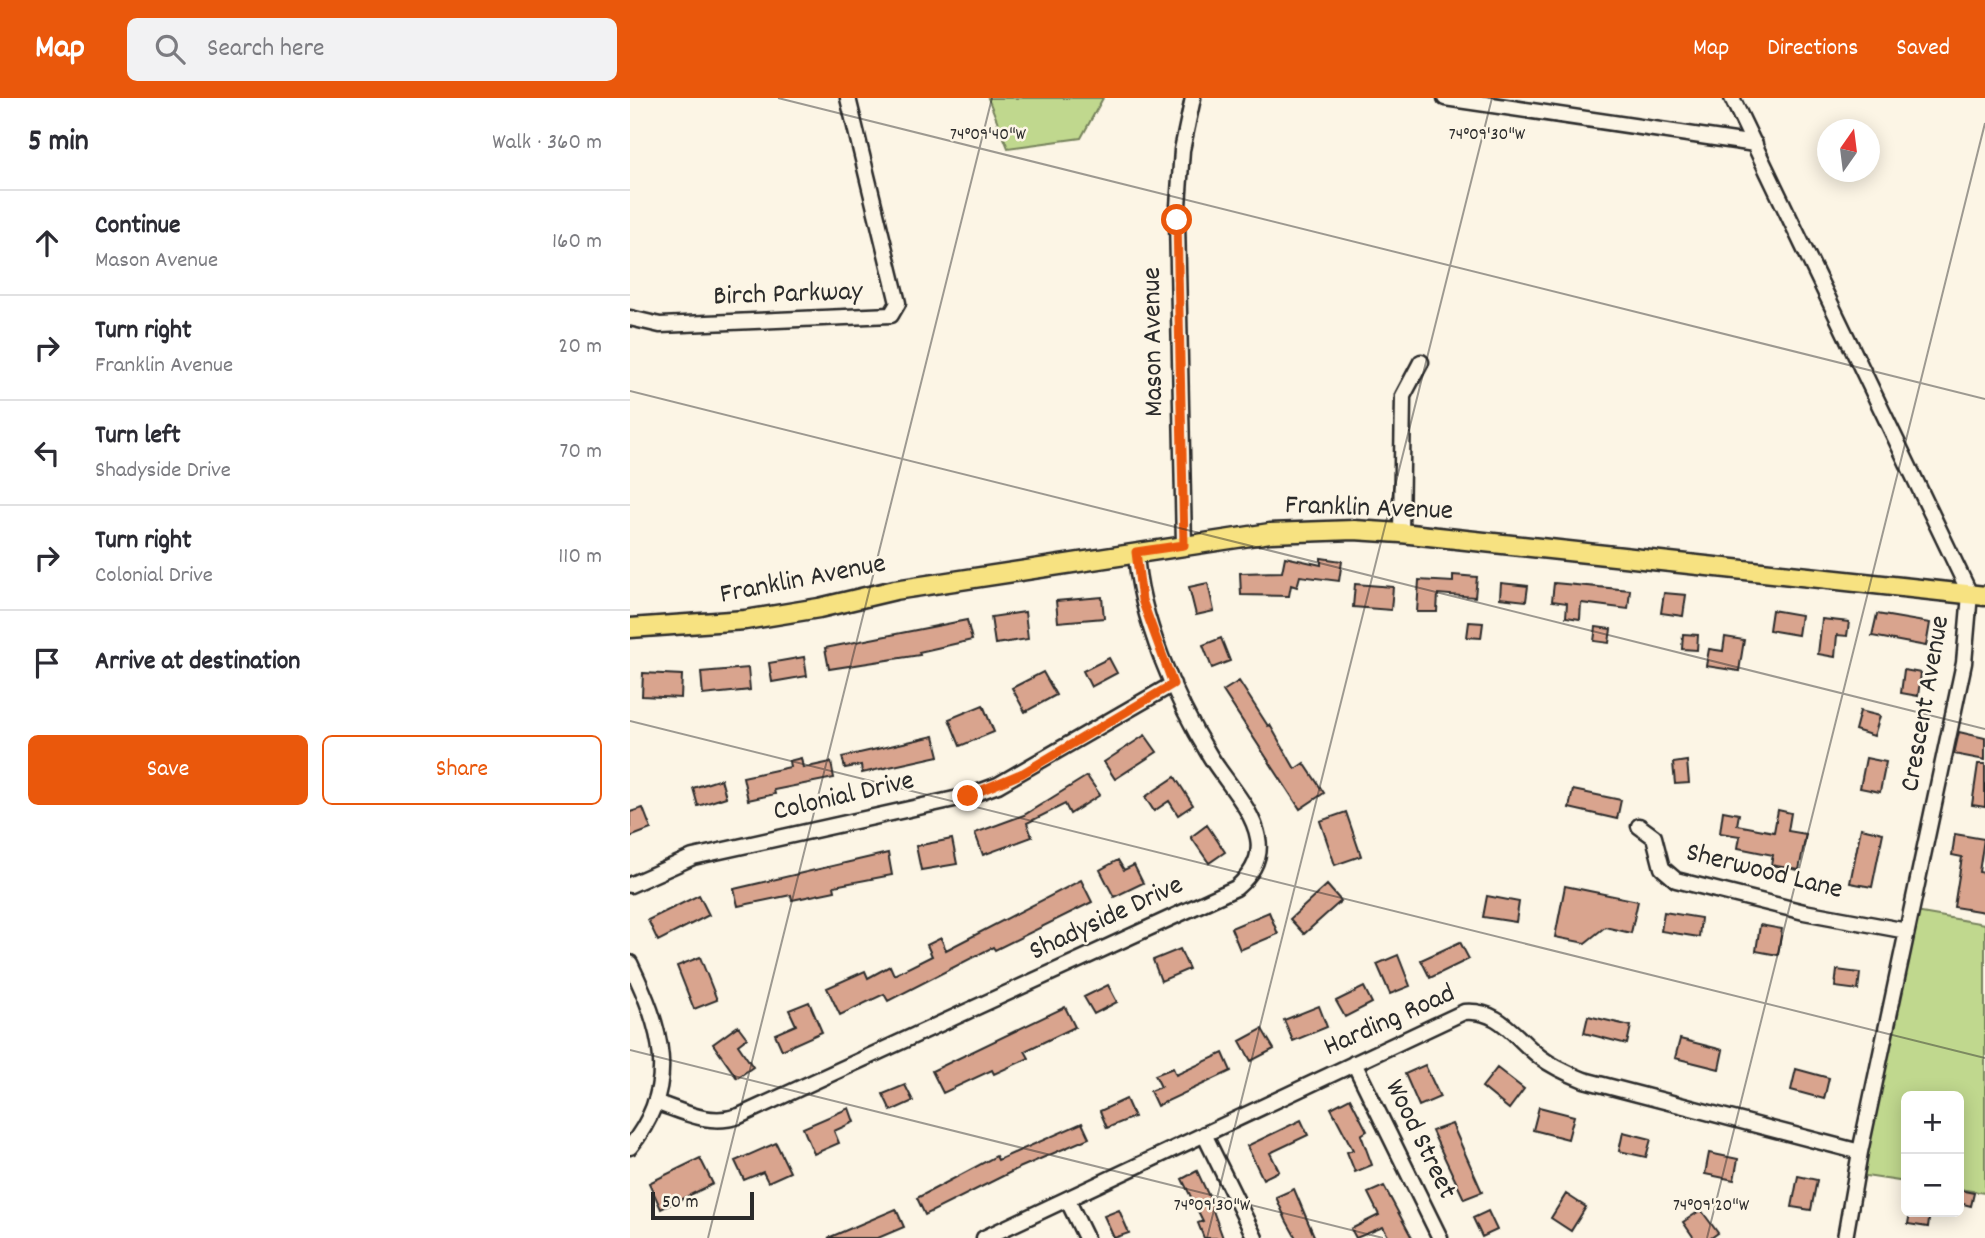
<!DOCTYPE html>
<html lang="en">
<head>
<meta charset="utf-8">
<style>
  body { margin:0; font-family:Dekko,sans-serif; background:#f2f2f3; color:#2b2b33 }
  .controls { position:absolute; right:21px; bottom:21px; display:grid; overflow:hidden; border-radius:10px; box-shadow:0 4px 18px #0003 }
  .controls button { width:63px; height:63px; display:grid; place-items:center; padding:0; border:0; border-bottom:2px solid #e1e1e2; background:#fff; color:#2b2b33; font:35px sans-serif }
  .compass { position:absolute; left:1187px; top:21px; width:63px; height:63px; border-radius:50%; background:#fff; box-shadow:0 4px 18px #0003; rotate:14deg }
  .scale { position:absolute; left:21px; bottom:18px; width:103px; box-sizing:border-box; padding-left:7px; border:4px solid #2b2b2b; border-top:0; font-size:19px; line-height:24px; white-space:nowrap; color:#2b2b2b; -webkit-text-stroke:5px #fcf5e5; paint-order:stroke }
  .stop { position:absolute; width:21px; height:21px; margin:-16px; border:5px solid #ea580c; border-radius:50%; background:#fff }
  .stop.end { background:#ea580c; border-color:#fff; box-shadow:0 2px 7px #0008 }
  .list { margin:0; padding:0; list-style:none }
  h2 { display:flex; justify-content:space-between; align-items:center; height:91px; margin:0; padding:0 28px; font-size:30px }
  h2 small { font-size:23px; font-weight:400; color:#7c7c81 }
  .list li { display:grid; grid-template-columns:46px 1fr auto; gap:21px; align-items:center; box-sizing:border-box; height:105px; padding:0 28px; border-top:2px solid #e1e1e2 }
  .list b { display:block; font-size:26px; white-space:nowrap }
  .list p { margin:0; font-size:23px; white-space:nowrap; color:#7c7c81 }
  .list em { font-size:23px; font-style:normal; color:#7c7c81 }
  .actions { display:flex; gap:14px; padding:21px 28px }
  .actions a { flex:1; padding:16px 0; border:2px solid #ea580c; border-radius:10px; text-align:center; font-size:24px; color:#ea580c }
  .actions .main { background:#ea580c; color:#fff }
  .icon { flex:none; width:38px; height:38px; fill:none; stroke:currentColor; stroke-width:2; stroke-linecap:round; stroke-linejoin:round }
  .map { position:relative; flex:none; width:1355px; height:1140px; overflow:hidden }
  header { display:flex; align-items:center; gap:42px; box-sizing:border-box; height:98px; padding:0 35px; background:#ea580c; color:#fff }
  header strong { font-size:33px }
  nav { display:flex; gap:38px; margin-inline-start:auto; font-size:24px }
  .search { width:490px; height:63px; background:#f2f2f3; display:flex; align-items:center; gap:18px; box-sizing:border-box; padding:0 24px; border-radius:10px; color:#7c7c81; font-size:26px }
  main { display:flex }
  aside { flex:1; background:#fff }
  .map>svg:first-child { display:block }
</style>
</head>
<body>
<header>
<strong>Map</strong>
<div class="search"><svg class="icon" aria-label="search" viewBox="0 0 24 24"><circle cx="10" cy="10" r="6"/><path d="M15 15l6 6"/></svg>Search here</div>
<nav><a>Map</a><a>Directions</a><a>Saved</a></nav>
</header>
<main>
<aside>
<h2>5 min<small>Walk · 360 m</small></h2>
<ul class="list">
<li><svg class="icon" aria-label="ahead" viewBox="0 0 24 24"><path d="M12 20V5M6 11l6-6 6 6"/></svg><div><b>Continue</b><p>Mason Avenue</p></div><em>160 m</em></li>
<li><svg class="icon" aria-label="right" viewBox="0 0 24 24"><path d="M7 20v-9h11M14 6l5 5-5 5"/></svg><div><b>Turn right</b><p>Franklin Avenue</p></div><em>20 m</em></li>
<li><svg class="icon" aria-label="left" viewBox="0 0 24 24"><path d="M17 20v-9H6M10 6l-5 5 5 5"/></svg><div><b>Turn left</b><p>Shadyside Drive</p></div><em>70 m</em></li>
<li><svg class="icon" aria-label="right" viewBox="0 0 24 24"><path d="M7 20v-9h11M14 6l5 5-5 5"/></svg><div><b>Turn right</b><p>Colonial Drive</p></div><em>110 m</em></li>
<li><svg class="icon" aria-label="arrive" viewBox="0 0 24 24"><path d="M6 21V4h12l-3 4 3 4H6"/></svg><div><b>Arrive at destination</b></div></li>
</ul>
<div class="actions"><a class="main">Save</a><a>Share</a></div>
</aside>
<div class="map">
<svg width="1355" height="1140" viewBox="0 0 1355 1140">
  <rect width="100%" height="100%" fill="#fcf5e5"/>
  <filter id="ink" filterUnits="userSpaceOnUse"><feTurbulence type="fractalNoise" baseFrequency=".0143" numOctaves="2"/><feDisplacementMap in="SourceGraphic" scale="14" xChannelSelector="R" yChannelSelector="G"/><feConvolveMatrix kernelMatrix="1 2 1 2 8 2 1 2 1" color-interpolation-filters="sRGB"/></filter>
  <g filter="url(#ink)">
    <!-- green -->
    <path fill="#c0d88e" stroke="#76825c" stroke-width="2" d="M358,0H473L451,40L378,50Z
      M1280,813L1355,826V1095L1329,1091V998H1276V1084L1222,1076Z"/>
    <!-- building -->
    <path fill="#d9a48e" stroke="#2b2b2b" stroke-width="2" d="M655,459L691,467V460L712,463L709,483L670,478L667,489L661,487L659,498L611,497L610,475L652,474Z
      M823,477L847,479L845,499L808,496L807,514H787L789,482L823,484Z
      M578,485L584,513L566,517L559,489Z
      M871,485L898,488L896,503L870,500Z
      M924,485L1000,492L998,511L951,505L950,521L936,519L937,505L922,503Z
      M725,486L763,489L761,512L723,509Z
      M1034,495L1056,497L1053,518L1031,515Z
      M472,499L474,520L428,524L426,503Z
      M1142,512L1171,517L1168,537L1139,532Z
      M395,514L398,541L365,546L361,519Z
      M1247,516L1300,525L1296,548L1242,538Z
      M1192,521L1219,524L1217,538L1207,537L1205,559L1188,556Z
      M337,522L342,542L289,554L290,557L199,571L195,550Z
      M839,524L853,525L851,540L837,539Z
      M966,529L981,531L979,545L964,543Z
      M1053,536L1068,537L1067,552L1052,551Z
      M1095,539L1114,542L1109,573L1076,568L1079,551L1093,553Z
      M591,540L600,563L582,570L573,547Z
      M174,559L177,578L142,584L139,565Z
      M479,560L487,575L461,589L453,573Z
      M118,570L120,592L73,597L71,574Z
      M1274,572L1291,575L1288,598L1271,595Z
      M413,574L426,597L395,614L382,590Z
      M13,575L52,577L51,600L12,598Z
      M609,583L638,628L640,627L665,671L674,665L694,695L670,711L593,593Z
      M353,607L364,634L330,648L319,621Z
      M1230,613L1250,618L1244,638L1225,632Z
      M1329,634L1355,640V662L1324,656Z
      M515,637L527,654L485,681L474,664Z
      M304,638L309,658L232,675L231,667L215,670L212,659Z
      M171,660L173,670L201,664L204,680L144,692L145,696L118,702L113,679L160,669L159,663Z
      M1236,660L1256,664L1250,694L1230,690Z
      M1057,663L1059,685L1045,686L1043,665Z
      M1348,666H1355V709L1342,707Z
      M457,678L470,697L440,716L435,706L397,725L402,739L353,757L345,735L394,717Z
      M545,679L563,707L548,717L539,703L524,713L515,699Z
      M91,681L96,699L68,708L63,690Z
      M943,692L991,702L987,721L939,710Z
      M13,710L21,731L0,739V714Z
      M1148,712L1161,715L1158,733L1176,736L1169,772L1141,767L1143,757L1108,750L1110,738L1090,735L1093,713L1109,716L1107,727L1144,734Z
      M716,714L731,758L705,767L690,723Z
      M577,727L595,754L579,765L561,739Z
      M1231,730L1253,735L1242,789L1220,785Z
      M1325,736L1354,741L1349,774L1355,775V814L1324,809L1332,759L1322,757Z
      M322,741L327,766L291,772L286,748Z
      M258,755L262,777L204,788L205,793L162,802L161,797L108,808L104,791Z
      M488,762L494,772L504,767L513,785L484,799L470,772Z
      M451,782L462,804L365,852L363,849L258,903L254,896L210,917L197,890L235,873L238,880L260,868L264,877L302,858L297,847L311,840L316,852Z
      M697,787L711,803L674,836L660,821Z
      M935,788L1008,803L1001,835L975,829L955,845L925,839Z
      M69,797L79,817L28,843L18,822Z
      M857,798L889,804L886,824L853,819Z
      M639,814L648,836L610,852L601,830Z
      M1034,814L1071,820L1069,839L1031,833Z
      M1130,827L1152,831L1148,857L1126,853Z
      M830,844L839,861L800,880L791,862Z
      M550,851L559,871L531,883L523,862Z
      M768,857L780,888L760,896L747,866Z
      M70,859L87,902L64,911L47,868Z
      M1207,872L1230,875L1228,892L1205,889Z
      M478,887L487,904L464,916L454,899Z
      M734,889L742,905L715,919L706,903Z
      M179,904L192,934L152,952L145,936L166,927L159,912Z
      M689,908L697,929L663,943L654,922Z
      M435,909L445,929L395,953L399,960L364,976L362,972L313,995L302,973Z
      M958,918L1001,928L997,946L954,935Z
      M108,928L117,940L108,947L123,969L107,980L83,946Z
      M632,931L644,951L621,963L610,943Z
      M1050,941L1093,952L1089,971L1045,960Z
      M593,955L601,973L527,1008L520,993L531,989L525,977L543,970L546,977Z
      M795,967L810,999L789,1008L775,976Z
      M867,970L894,991L879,1011L852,989Z
      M1166,971L1199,980L1194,1001L1161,992Z
      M275,987L283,1003L261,1013L253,996Z
      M720,1000L737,1033L731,1037L742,1067L725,1074L717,1054L723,1052L701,1010Z
      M496,1001L504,1019L477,1030L470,1013Z
      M909,1009L944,1018L938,1041L903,1032Z
      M219,1010L224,1024L204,1033L209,1045L184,1056L173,1030Z
      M671,1022L678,1037L640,1055L649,1073L633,1081L617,1048Z
      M452,1025L459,1040L389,1070L295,1117L287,1100L366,1058L368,1062Z
      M822,1026L852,1094L834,1101L802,1033Z
      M993,1034L1021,1041L1016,1059L989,1053Z
      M146,1045L160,1074L138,1084L133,1074L114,1082L105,1063Z
      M1079,1055L1108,1061L1104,1082L1075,1076Z
      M70,1060L83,1086L31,1111L19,1085Z
      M567,1073L584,1109L582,1110L593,1140H574L568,1125L573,1123L552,1081Z
      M1168,1078L1187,1082L1181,1112L1162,1109Z
      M754,1088L782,1140H759L753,1129L726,1140L721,1131L749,1117L738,1095Z
      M664,1091L678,1124L685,1140H666L656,1122L646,1099Z
      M1329,1092L1344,1095L1341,1108L1329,1105Z
      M936,1096L956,1109L941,1133L921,1120Z
      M266,1111L274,1129L248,1140H198Z
      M489,1112L499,1135L484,1140L474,1118Z
      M1071,1112L1088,1135L1081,1140H1064L1053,1124Z
      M858,1113L867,1132L852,1139L843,1120Z
      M1280,1114H1300L1298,1129L1278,1126Z"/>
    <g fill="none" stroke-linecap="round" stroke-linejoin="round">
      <defs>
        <path id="minor" d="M815,0L1125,46
          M1102,0L1340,496L1334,565L1230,1054L1215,1140
          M0,220L30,227L261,217L268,205L218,0
          M771,435L773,298L791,264
          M554,447L547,122L552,52L563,0
          M1009,728L1024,739L1032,770L1046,782L1174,814L1277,833
          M0,787L63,759L338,698L368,687L543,586
          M0,865C31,930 51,986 0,1049
          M724,965L810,1140
          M25,1004C54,1014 79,1028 109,1018L606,790C621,777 632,761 628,740C623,711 595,683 580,658C546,603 509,518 506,454
          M574,1036L625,1140
          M437,1101L456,1140
          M354,1140L834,914C870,911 884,939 910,959C923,969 939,976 954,982L1230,1054"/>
        <path id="major" d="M0,530L115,522L189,510L265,492L640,435L724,432L771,435L1355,498"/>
      </defs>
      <!-- minor casing -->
      <use href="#minor" stroke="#2b2b2b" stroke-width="19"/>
      <!-- major casing -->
      <use href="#major" stroke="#2b2b2b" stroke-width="23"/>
      <!-- minor -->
      <use href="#minor" stroke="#fcf5e5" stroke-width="14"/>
      <!-- major -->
      <use href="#major" stroke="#f7e281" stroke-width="18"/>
    </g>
  </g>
  <g fill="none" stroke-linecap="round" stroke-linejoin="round" filter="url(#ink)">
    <!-- route -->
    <path stroke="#ea580c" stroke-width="9" d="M338,698L393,675L543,586L512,502L506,454L554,447L547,122"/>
  </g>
  <!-- ticks -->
  <path fill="none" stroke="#2b2b2b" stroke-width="2" stroke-opacity="0.45" d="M148,0L1355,301M0,293L1355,631M0,623L1355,960M0,952L753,1140M78,1140L362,0M577,1140L862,0M1077,1140L1355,25"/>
  <g text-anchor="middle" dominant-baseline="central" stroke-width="5" stroke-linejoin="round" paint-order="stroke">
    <!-- street labels -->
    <g font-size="28" fill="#2b2b2b" stroke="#fcf5e5">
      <text transform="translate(158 198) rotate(-2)">Birch Parkway</text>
      <text transform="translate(525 244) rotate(-91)">Mason Avenue</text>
      <text transform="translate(739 412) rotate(2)">Franklin Avenue</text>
      <text transform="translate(173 483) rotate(-11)">Franklin Avenue</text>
      <text transform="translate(1297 606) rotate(-80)">Crescent Avenue</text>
      <text transform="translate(214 700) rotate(-13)">Colonial Drive</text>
      <text transform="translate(1134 775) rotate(14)">Sherwood Lane</text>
      <text transform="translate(477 822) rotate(-25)">Shadyside Drive</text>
      <text transform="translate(760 924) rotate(-24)">Harding Road</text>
      <text transform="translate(789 1042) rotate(64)">Wood Street</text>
    </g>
  </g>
  <g font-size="18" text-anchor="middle" fill="#2b2b2b" stroke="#fcf5e5" stroke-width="5" stroke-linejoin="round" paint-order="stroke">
    <text x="358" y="41">74°09'40"W</text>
    <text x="857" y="41">74°09'30"W</text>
    <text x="582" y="1112">74°09'30"W</text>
    <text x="1081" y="1112">74°09'20"W</text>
  </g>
</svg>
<div class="controls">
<button>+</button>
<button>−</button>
</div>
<svg class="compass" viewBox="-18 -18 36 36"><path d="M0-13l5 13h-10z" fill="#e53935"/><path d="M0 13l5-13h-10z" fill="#7c7c81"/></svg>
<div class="scale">50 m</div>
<div class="stop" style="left:547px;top:122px"></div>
<div class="stop end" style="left:338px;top:698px"></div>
</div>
</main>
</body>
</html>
